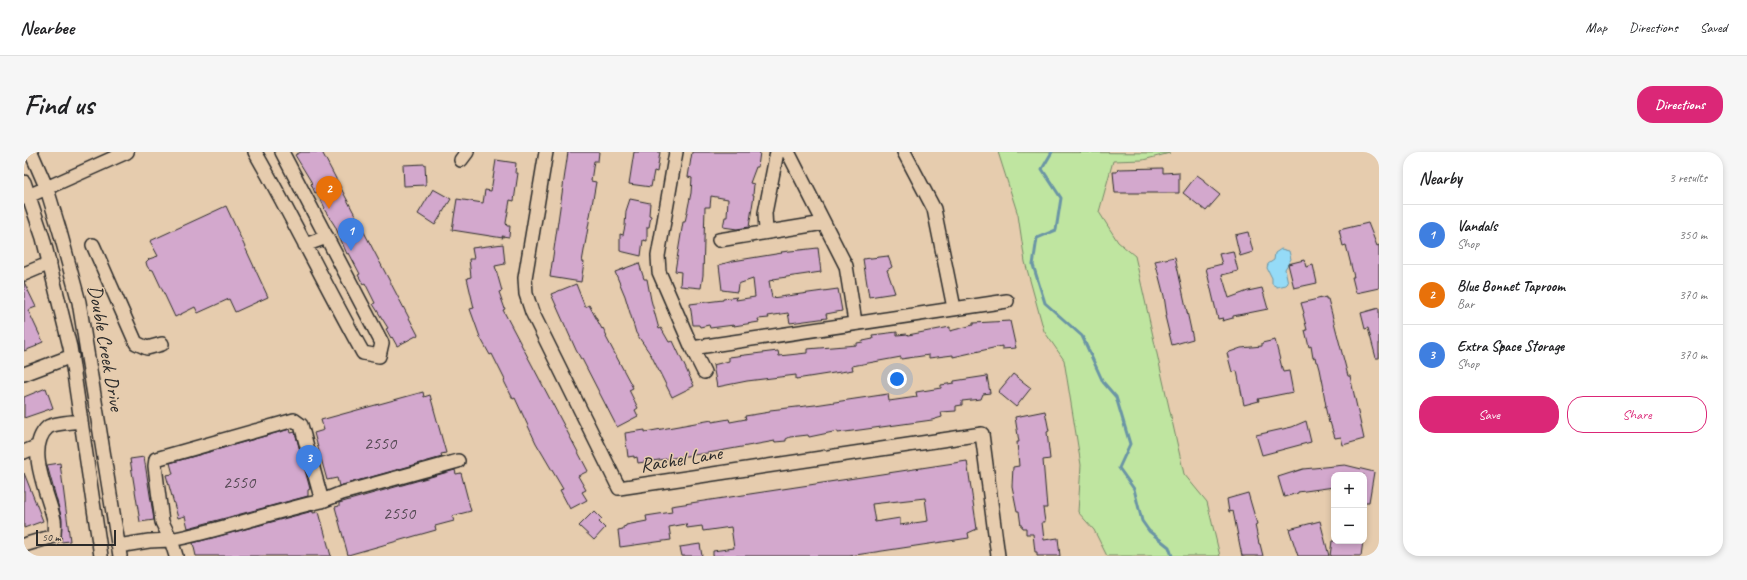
<!DOCTYPE html>
<html lang="en">
<head>
<meta charset="utf-8">
<style>
  body { margin:0; font-family:Caveat,sans-serif; background:#f6f6f6; color:#202124 }
  .controls { position:absolute; right:12px; bottom:12px; display:grid; overflow:hidden; border-radius:8px; box-shadow:0 2px 6px #0003 }
  .controls button { width:36px; height:36px; display:grid; place-items:center; padding:0; border:0; border-bottom:1px solid #e0e0e0; background:#fff; color:#202124; font:20px sans-serif }
  .scale { position:absolute; left:12px; bottom:10px; width:80px; box-sizing:border-box; padding-left:4px; border:2px solid #2b2b2b; border-top:0; font-size:11px; line-height:14px; white-space:nowrap; color:#2b2b2b; -webkit-text-stroke:3px #e6ccae; paint-order:stroke }
  .you { position:absolute; left:873px; top:227px; width:14px; height:14px; margin:-10px; border:3px solid #fff; border-radius:50%; background:#1a73e8; box-shadow:0 0 0 6px #1a73e833 }
  .badge { display:grid; place-items:center; width:26px; height:26px; border-radius:50%; background:#db2777; color:#fff; font-size:13px; font-weight:700 }
  .pin { position:absolute; translate:-50% -33px; filter:drop-shadow(0 1px 2px #0008) }
  .pin::after { content:''; position:absolute; top:21px; width:14px; height:12px; background:inherit; clip-path:polygon(0 0,100% 0,50% 100%) }
  .list { margin:0; padding:0; list-style:none }
  h2 { display:flex; justify-content:space-between; align-items:center; height:52px; margin:0; padding:0 16px; font-size:17px }
  h2 small { font-size:13px; font-weight:400; color:#757577 }
  .list li { display:grid; grid-template-columns:26px 1fr auto; gap:12px; align-items:center; box-sizing:border-box; height:60px; padding:0 16px; border-top:1px solid #e0e0e0 }
  .list b { display:block; font-size:15px; white-space:nowrap }
  .list p { margin:0; font-size:13px; white-space:nowrap; color:#757577 }
  .list em { font-size:13px; font-style:normal; color:#757577 }
  .actions { display:flex; gap:8px; padding:12px 16px }
  .actions a { flex:1; padding:9px 0; border:1px solid #db2777; border-radius:16px; text-align:center; font-size:14px; color:#db2777 }
  .actions .main { background:#db2777; color:#fff }
  .map { position:relative; flex:none; width:1355px; height:404px; overflow:hidden; border-radius:16px }
  header { display:flex; align-items:center; gap:24px; box-sizing:border-box; height:56px; padding:0 20px; background:#fff; border-bottom:1px solid #e0e0e0 }
  header strong { font-size:19px }
  nav { display:flex; gap:22px; margin-inline-start:auto; font-size:14px }
  .intro { display:flex; align-items:center; justify-content:space-between; box-sizing:border-box; height:96px; padding:0 24px }
  h1 { margin:0; font-size:28px }
  .button { padding:10px 18px; border-radius:16px; background:#db2777; color:#fff; font-size:14px; font-weight:700 }
  main { display:flex; gap:24px; padding:0 24px }
  aside { flex:1; background:#fff; border-radius:16px; box-shadow:0 2px 6px #0003 }
  .map>svg:first-child { display:block }
</style>
</head>
<body>
<header>
<strong>Nearbee</strong>
<nav><a>Map</a><a>Directions</a><a>Saved</a></nav>
</header>
<div class="intro"><h1>Find us</h1><a class="button">Directions</a></div>
<main>
<div class="map">
<svg width="1355" height="404" viewBox="0 0 1355 404">
  <rect width="100%" height="100%" fill="#e6ccae"/>
  <filter id="ink" filterUnits="userSpaceOnUse"><feTurbulence type="fractalNoise" baseFrequency=".025" numOctaves="2"/><feDisplacementMap in="SourceGraphic" scale="8" xChannelSelector="R" yChannelSelector="G"/><feConvolveMatrix kernelMatrix="1 2 1 2 8 2 1 2 1" color-interpolation-filters="sRGB"/></filter>
  <g filter="url(#ink)">
    <!-- green -->
    <path fill="#bfe5a0" stroke="#758866" d="M974,0L1146,1L1119,8L1089,9L1075,60L1094,90L1111,104L1160,322L1183,350L1196,404H1083L1070,378L1054,360L1057,313L1040,208L1020,179L1001,110L994,63Z"/>
    <!-- water -->
    <path fill="#95dbf7" stroke="#6b95a5" d="M1257,97L1265,99L1267,107L1261,117L1264,131L1262,133L1253,135L1248,132V126L1243,116L1244,112L1250,108L1251,101Z"/>
    <g fill="none" stroke-linecap="round" stroke-linejoin="round">
      <!-- stream -->
      <path stroke="#6b95a5" stroke-width="3" d="M1028,0L1018,17L1037,46L1032,78L1013,86L1009,113L1021,151L1058,184L1079,230L1092,245L1106,292L1095,316L1110,337L1118,369L1125,379L1145,395L1148,404"/>
    </g>
    <!-- building -->
    <path fill="#d3a8cd" stroke="#2b2b2b" fill-rule="evenodd" d="M277,0H298L394,183L373,194L368,185L367,186L362,177L364,176L349,152L351,151L341,131L339,132L334,123L336,122L325,101L323,102L311,74L300,57L301,56L293,40L291,41L287,32L288,31L271,3Z
      M544,0H575L574,9H570L567,29L572,30L558,110H560L557,130L526,125Z
      M610,0H636L633,20L630,19L627,35L605,32Z
      M668,0H736L734,15H732L726,31L730,32L729,43H730L725,75L713,77L699,75L701,65H703L704,47L687,44L686,55H681L679,123L677,136L656,134L657,120L651,119L659,70H661L667,41L668,26L664,25Z
      M472,8L492,11L491,21H494L490,49L486,48L482,71L483,74H486L485,85L478,84L479,86L428,78L433,47L459,51L461,38L467,39Z
      M401,12L402,33L380,34L379,13Z
      M1139,16V21L1155,20V41H1091L1089,20H1093L1094,17Z
      M1173,23L1180,28V30L1196,43L1182,59L1159,41Z
      M409,37L427,47L411,73L394,62Z
      M606,47L626,51L625,63L627,64L625,75H623V89L619,88L617,104L596,99V82L599,83L601,74L602,59Z
      M202,54L244,145L211,160L205,147L174,161L171,155L151,165L129,118L125,117L123,114L122,110L125,107L134,104L126,89Z
      M1344,71L1353,94L1355,93V136L1332,141L1328,125H1330L1322,93L1319,94L1315,78Z
      M1224,80L1229,100L1216,104L1211,83Z
      M479,92L481,112L471,114L478,139L475,140L481,157L479,158L564,319L554,324L562,338L558,340L563,348L546,357L536,338L539,337L512,291L491,246L489,247L480,229L481,228L468,202L466,203L456,185L446,157L450,156L443,126L447,125L445,107H450L448,96Z
      M794,96L797,120L749,127L750,128L745,129L748,146L814,137L818,159L802,162L803,166L766,171L764,161L744,164L745,166L734,167L735,170L710,174V173L686,176L685,173L676,175L675,173H669L666,152L699,148V147L713,145L712,148L731,145L729,127L714,132L713,140L698,138L695,113L709,109L758,101L757,100Z
      M1209,99L1214,119L1198,123L1205,146L1224,139L1238,136L1244,157L1209,164V166L1198,169L1199,166L1194,167L1182,116L1198,112L1195,102Z
      M864,104L868,115L863,118L871,141L845,145L839,107Z
      M1151,105L1169,187L1148,193L1141,164H1143L1140,144L1131,109Z
      M1280,108L1282,115L1289,113L1293,131L1270,136L1264,112Z
      M615,111L620,127H623L627,148L635,177L637,176L645,190L649,189L670,234L648,245L627,203L612,181L601,144L591,120Z
      M0,130L12,155L4,158L19,190L12,193L13,194L0,199Z
      M552,132L561,155L565,153L578,177L579,176L583,184L582,185L609,236L605,238L614,256L611,258L614,264L593,275L558,207H557L552,198L527,142Z
      M1302,145V147H1304L1324,224H1326L1340,287L1319,293L1317,285L1311,286L1306,270L1305,271L1301,254H1302L1299,237H1300L1296,217L1294,210H1292L1291,205L1289,206L1287,194L1285,195L1281,178H1283L1279,162L1280,161L1277,151Z
      M1355,156V206H1352L1344,176L1341,177L1337,161Z
      M986,169L992,196L978,197V194L929,205V203L905,206V203L877,207V205L828,214L829,218L772,227V223L723,229L693,235L689,213L705,209V205L754,199L755,204L783,201V197L833,193V191L839,190V189L849,187L848,183L873,180V183L883,182L884,183L926,175V179L949,173V171Z
      M1251,188L1259,220L1265,219L1269,240L1234,247L1235,249L1220,253L1213,219L1208,220L1203,201L1217,196L1238,194V191Z
      M989,222L1007,236L992,255L974,240Z
      M963,224L966,241L959,242L957,247L938,249V253L932,254V259L917,260L918,265L908,268L814,281V279L785,285L784,283L766,285L762,287V289L751,290V289L690,300L614,311L613,305L610,306V304L604,305L601,281L621,278V280L688,268V270L705,267L706,270L722,267L721,264L746,260V258L791,253L864,242L865,249L893,245L892,240L917,236V233L930,231V229Z
      M22,236L29,256L0,266V245Z
      M399,240L400,245L406,243L422,301L417,302L418,305L315,334L313,326L303,328L290,281L300,278L297,268Z
      M1021,259L1025,279L1023,280L1026,307L1019,308L1023,356H1019L1021,370H1018L1020,388L1034,386L1036,404H1013V400H1011L1009,382H1002V376H999L998,374H997L995,359H993L988,334L989,315L995,314L993,290H995L991,265Z
      M1282,269L1287,290L1238,303L1232,283L1268,275Z
      M266,277L267,281L271,280L286,337L284,338V344L164,376L161,364L154,366L142,323L149,322L146,311Z
      M120,305L130,368L116,370L106,307Z
      M943,309L953,377L944,381L945,386L825,404H689V399L710,396L707,375L679,379L678,374L663,376L662,372L645,375L647,388L596,395L594,378L599,377V375L602,374V373L623,369L622,364L648,360L647,354ZM901,346L904,369L876,373V366L851,370L848,352Z
      M36,311L46,389L37,390L38,367L23,313Z
      M1321,313L1350,320L1345,350H1340V323H1310V335L1274,340V341L1260,345L1254,325L1279,317Z
      M431,318L432,322L437,321L447,359L428,364L430,369L411,374L412,378L324,403L311,355L315,354V351Z
      M0,321L19,369L0,376Z
      M1224,341L1233,372L1231,373L1235,392H1236L1239,404H1218L1209,359L1205,360L1203,347Z
      M289,359V361L295,360L307,404H172L169,391Z
      M570,359L578,367L575,370L581,376L570,388L555,374Z
      M1296,369L1305,404H1274L1265,377Z
      M1308,389H1339L1337,404H1306Z
      M676,392L678,404H658L656,395Z"/>
    <g fill="none" stroke-linecap="round" stroke-linejoin="round">
      <defs>
        <path id="minor" d="M7,0L23,37L36,80L55,150L96,404
          M231,0C269,66 302,135 339,201L355,204L358,191L258,0
          M522,0L501,126L502,142L508,160L595,336L958,282L974,404
          M652,0L634,104L635,120L668,196L680,220
          M764,0L822,114L831,170
          M880,0L910,57L930,156
          M437,8L443,0
          M0,30L19,86L46,195L77,404
          M0,46L103,0
          M742,80L741,61L753,0
          M695,88L800,71
          M69,93L112,191L123,196L138,192
          M281,93L303,85
          M0,122L26,111
          M668,196L983,149
          M0,222L48,204
          M0,300L14,294
          M298,349C247,360 198,378 147,388L138,370L131,314L132,307L270,268L277,273L298,349L318,341L434,309
          M0,393L30,384C30,379 31,373 30,368C25,343 0,296 24,275C30,271 50,270 57,269
          M94,394L125,389L147,388L152,404"/>
      </defs>
      <!-- minor casing -->
      <use href="#minor" stroke="#2b2b2b" stroke-width="16"/>
      <!-- minor -->
      <use href="#minor" stroke="#e6ccae" stroke-width="13"/>
    </g>
  </g>
  <g text-anchor="middle" dominant-baseline="central" stroke-width="3" stroke-linejoin="round" paint-order="stroke">
    <!-- number labels -->
    <g font-size="18" fill="#554a54">
      <text x="356" y="291">2550</text>
      <text x="215" y="330">2550</text>
      <text x="375" y="361">2550</text>
    </g>
    <!-- street labels -->
    <g font-size="20" fill="#2b2b2b" stroke="#e6ccae">
      <text transform="translate(82 196) rotate(80)">Double Creek Drive</text>
      <text transform="translate(657 307) rotate(-9)">Rachel Lane</text>
    </g>
  </g>
</svg>
<div class="controls">
<button>+</button>
<button>−</button>
</div>
<div class="scale">50 m</div>
<div class="you"></div>
<div class="pin badge" style="left:327px;top:99px;background:#3f7fe0">1</div>
<div class="pin badge" style="left:305px;top:57px;background:#e8710a">2</div>
<div class="pin badge" style="left:285px;top:326px;background:#3f7fe0">3</div>
</div>
<aside>
<h2>Nearby<small>3 results</small></h2>
<ul class="list">
<li><span class="badge" style="background:#3f7fe0">1</span><div><b>Vandals</b><p>Shop</p></div><em>350 m</em></li>
<li><span class="badge" style="background:#e8710a">2</span><div><b>Blue Bonnet Taproom</b><p>Bar</p></div><em>370 m</em></li>
<li><span class="badge" style="background:#3f7fe0">3</span><div><b>Extra Space Storage</b><p>Shop</p></div><em>370 m</em></li>
</ul>
<div class="actions"><a class="main">Save</a><a>Share</a></div>
</aside>
</main>
</body>
</html>
